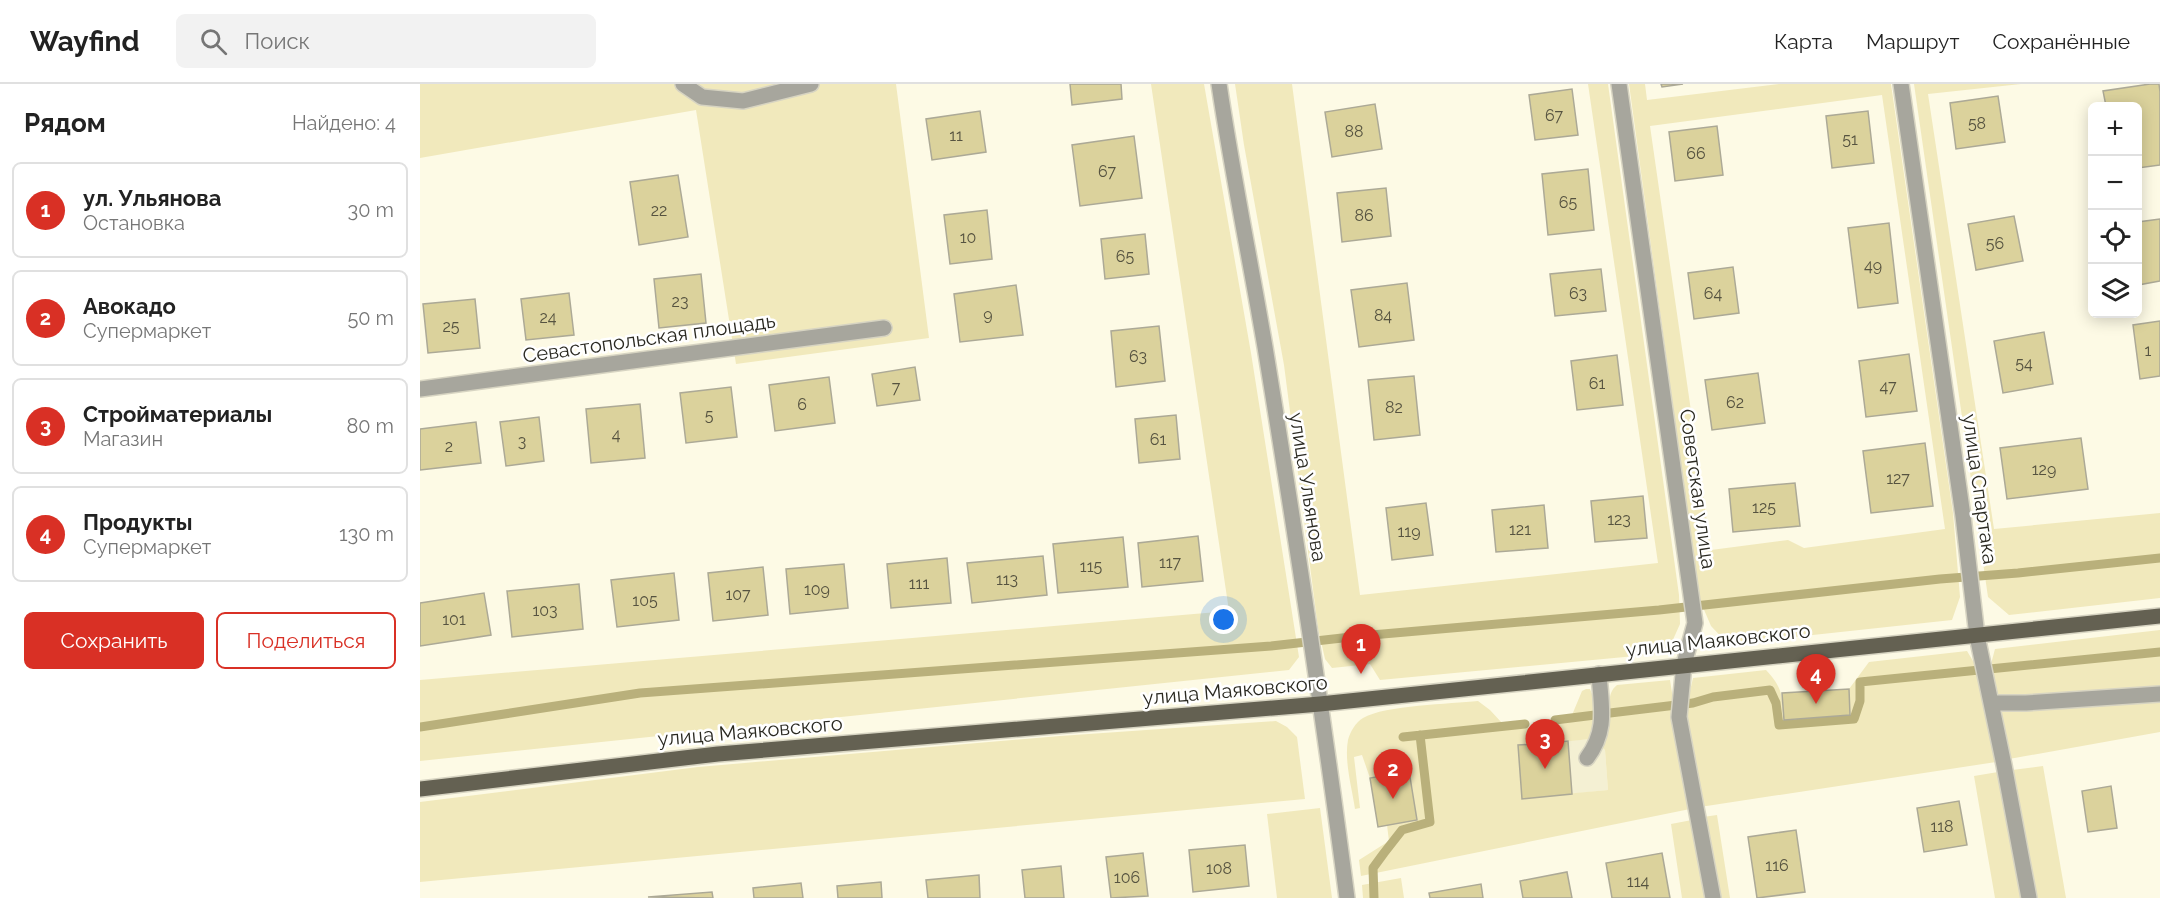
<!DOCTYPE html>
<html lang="ru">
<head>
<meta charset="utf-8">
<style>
  body { margin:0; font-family:Raleway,sans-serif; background:#f2f2f2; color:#222 }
  .controls { position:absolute; right:18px; top:18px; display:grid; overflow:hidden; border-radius:9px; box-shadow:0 3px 15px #0003 }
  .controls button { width:54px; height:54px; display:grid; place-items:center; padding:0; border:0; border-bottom:2px solid #e0e0e0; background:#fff; color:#222; font:30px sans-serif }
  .you { position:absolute; left:804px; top:536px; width:21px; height:21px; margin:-15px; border:4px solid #fff; border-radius:50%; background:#1a73e8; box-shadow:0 0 0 9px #1a73e833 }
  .badge { display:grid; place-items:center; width:39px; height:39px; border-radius:50%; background:#d93025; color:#fff; font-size:20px; font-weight:700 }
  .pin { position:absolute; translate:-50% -50px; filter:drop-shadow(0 2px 3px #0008) }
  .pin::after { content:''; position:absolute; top:32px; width:21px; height:18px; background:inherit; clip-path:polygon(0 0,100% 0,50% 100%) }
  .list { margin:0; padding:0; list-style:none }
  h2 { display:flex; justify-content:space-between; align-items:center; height:78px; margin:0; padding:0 24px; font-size:26px }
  h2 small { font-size:20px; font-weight:400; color:#767676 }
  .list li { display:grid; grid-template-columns:39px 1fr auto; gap:18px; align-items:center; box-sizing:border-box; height:96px; margin:0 12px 12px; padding:0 12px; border:2px solid #e0e0e0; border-radius:9px }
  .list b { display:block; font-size:22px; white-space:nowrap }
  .list p { margin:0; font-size:20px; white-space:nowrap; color:#767676 }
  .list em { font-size:20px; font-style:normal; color:#767676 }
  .actions { display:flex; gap:12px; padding:18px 24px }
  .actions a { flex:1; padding:14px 0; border:2px solid #d93025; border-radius:9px; text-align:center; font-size:21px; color:#d93025 }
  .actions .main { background:#d93025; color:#fff }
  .icon { flex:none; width:33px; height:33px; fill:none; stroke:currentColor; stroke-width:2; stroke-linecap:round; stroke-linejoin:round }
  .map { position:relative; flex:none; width:1740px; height:814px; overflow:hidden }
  header { display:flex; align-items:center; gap:36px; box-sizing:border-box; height:84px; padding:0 30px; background:#fff; border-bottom:2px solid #e0e0e0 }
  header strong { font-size:28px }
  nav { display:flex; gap:33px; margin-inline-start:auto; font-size:21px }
  .search { width:420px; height:54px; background:#f2f2f2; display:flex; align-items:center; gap:15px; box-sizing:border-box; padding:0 21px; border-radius:9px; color:#767676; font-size:22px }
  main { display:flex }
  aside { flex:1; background:#fff }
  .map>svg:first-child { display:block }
</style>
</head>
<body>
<header>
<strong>Wayfind</strong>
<div class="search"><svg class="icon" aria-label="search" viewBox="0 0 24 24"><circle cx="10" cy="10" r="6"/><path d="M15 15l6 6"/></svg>Поиск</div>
<nav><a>Карта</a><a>Маршрут</a><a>Сохранённые</a></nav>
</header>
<main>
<aside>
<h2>Рядом<small>Найдено: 4</small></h2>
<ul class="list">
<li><span class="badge">1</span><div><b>ул. Ульянова</b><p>Остановка</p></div><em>30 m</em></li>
<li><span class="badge">2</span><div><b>Авокадо</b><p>Супермаркет</p></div><em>50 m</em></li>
<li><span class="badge">3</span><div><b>Стройматериалы</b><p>Магазин</p></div><em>80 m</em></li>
<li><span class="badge">4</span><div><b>Продукты</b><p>Супермаркет</p></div><em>130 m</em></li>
</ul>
<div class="actions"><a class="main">Сохранить</a><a>Поделиться</a></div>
</aside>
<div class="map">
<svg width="1740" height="814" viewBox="0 0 1740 814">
  <rect width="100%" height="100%" fill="#fdfae5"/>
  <!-- built -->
  <path fill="#f4f0d3" d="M1131,650L1132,658L1170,655L1185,666L1188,706L1102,715L1098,661L1115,660L1114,651Z"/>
  <!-- green -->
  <path fill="#f1e9bc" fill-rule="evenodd" d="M0,0H476L509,254L316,280L276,26L0,74Z
    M731,0H784L831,269L879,573L869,586L0,677V596L809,527Z
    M815,0H872L940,511L1238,479L1168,0H1188L1259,511L1260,540L1247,569L960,596L950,580L912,584L905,575L898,544L864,281L824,61Z
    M1209,0H1225L1227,16L1359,0H1471L1533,429L1540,513L1532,536L1308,560L1291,542L1279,514ZM1462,11L1525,445L1384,464L1368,456L1291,466L1230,42Z
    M1494,0H1601L1508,10L1574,445L1740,429V514L1589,531L1568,513Z
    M1740,546V648L1589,675L1571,580L1575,565Z
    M1547,567L1556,582L1576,678L1280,723L1264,633L1273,594L1346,586C1363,604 1362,612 1364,636L1430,631L1429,605L1449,578Z
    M1250,596L1270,725L941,792L939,776L969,757L967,741L997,736L989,688L950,694L942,671L934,673L940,724L935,725C932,704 924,677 928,656C930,648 936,638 943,634C965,621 1031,620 1058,617L1070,626L1082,639L1103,638L1114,651L1115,660L1098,662L1102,714L1188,706L1185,666L1180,662C1184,653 1189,643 1190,633C1191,621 1186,610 1197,601Z
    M1166,605H1170C1178,622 1175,639 1170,655L1132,659L1131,650L1136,633L1152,631L1162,607Z
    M856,637L867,643L877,653L885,715L0,798V718L278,683L640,652Z
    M1623,682L1646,814H1616L1592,686Z
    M1578,688L1601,814H1575L1554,692Z
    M900,724L912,814H857L847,730Z
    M1297,731L1310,814H1298L1283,733Z
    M1272,736L1285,814H1262L1251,740Z
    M981,794L984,814H943L942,801Z"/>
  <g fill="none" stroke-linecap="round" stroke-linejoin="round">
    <!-- stream -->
    <path stroke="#b9b07b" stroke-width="9" d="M1190,629L1273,619L1293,613L1350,606L1356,619L1359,641L1434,635L1440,617V598L1740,568
      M1135,636L1175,631
      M0,643L220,609L851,562L940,552L1239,526L1520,495L1598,489L1740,474
      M983,653L1105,640
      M954,814L953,784L964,769L982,746L1010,738L1000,651"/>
  </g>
  <!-- building -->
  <path fill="#dbd29c" stroke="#aca996" stroke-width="1.5" d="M650,0H701L702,15L652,21Z
    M1241,0H1263L1242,3Z
    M1730,0H1739L1740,8V81L1718,84V22H1686L1683,7Z
    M1152,5L1158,51L1115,56L1109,11Z
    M1578,12L1585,58L1536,65L1530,19Z
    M955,20L962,65L912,73L905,28Z
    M560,27L566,68L512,76L506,35Z
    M1448,27L1454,79L1412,84L1406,32Z
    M1297,42L1303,91L1255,97L1249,48Z
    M714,52L722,114L660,122L652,61Z
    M1168,85L1174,146L1128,151L1122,90Z
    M258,91L268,153L219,161L210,98Z
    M966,104L971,152L922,158L917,109Z
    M567,126L572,175L530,180L524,131Z
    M1594,132L1603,177L1556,186L1548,140Z
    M1740,135V197L1718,201V138Z
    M1469,139L1478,219L1438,224L1428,144Z
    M725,150L729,190L685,195L681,155Z
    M1313,183L1319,229L1274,235L1268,189Z
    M1181,185L1186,227L1135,232L1130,190Z
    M281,190L286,239L239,244L234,195Z
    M987,199L994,256L939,263L931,206Z
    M596,201L603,251L540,258L534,210Z
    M149,209L154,251L106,256L101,215Z
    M55,215L60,264L8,269L3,220Z
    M1740,237V292L1720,295L1713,241Z
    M739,242L745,297L696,303L691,247Z
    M1624,248L1633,300L1583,309L1574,257Z
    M1489,270L1497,327L1446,333L1439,277Z
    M1197,271L1203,321L1157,326L1151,277Z
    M495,283L500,316L457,322L452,290Z
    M1338,289L1345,339L1292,346L1285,296Z
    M994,292L1000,351L954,356L948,296Z
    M409,293L415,339L355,347L349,301Z
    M311,303L317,353L266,359L260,309Z
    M220,320L225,374L171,379L166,325Z
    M756,331L760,375L719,379L715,335Z
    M119,333L124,377L86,382L80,338Z
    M56,338L61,379L0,386V345Z
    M1661,354L1668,405L1587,415L1580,364Z
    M1505,359L1513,422L1451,429L1443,367Z
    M1375,399L1380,442L1313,448L1309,405Z
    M1223,412L1227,454L1175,458L1171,417Z
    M1006,419L1013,471L972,476L966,424Z
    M1124,421L1128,464L1076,468L1072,426Z
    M778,452L783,497L722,503L718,459Z
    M703,453L708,503L638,509L633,460Z
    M623,472L627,511L552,519L547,479Z
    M527,474L531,519L471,524L467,480Z
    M424,480L428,524L370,530L366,485Z
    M343,483L348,531L293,537L288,489Z
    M254,489L259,536L197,543L191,496Z
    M159,500L163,545L92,553L87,507Z
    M64,509L71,551L0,562V519Z
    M1429,605L1430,631L1364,636L1362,609Z
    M1131,650L1132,659L1148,657L1152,710L1102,715L1098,661L1115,660L1114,651Z
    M989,687L997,736L958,743L950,694Z
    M1691,702L1697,744L1668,748L1662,707Z
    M1539,717L1547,761L1504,768L1497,724Z
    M1376,746L1385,808L1337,814L1328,753Z
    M825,761L829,802L773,808L769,766Z
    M723,769L728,812L691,814L686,773Z
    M1242,769L1250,814H1192L1186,779Z
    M641,782L644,814H605L602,786Z
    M1147,788L1152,814H1103L1100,797Z
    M559,791L560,814H508L506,796Z
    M461,798L462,814H418L417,802Z
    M381,799L383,814H334L333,804Z
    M1061,800L1063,814H1010L1009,809Z
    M292,808L293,814L228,813Z"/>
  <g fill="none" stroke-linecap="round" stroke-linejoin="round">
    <defs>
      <path id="minor" d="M263,0L282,13L323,17L391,0
        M799,0C812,88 830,175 845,263C875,446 903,630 927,814
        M1199,0L1275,539L1264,580L1259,633L1293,814
        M1481,0L1543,432L1557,552L1584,681L1609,814
        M0,305L464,244
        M1571,619H1606L1740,610
        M1167,674C1188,646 1181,622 1179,590"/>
      <path id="major" d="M0,705L298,670L900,620L1740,532"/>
    </defs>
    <!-- minor casing -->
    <use href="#minor" stroke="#d7d4c2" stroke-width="18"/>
    <!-- major casing -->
    <use href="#major" stroke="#d7d4c2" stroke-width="18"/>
    <!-- minor -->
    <use href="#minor" stroke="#a7a69d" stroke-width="15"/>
    <!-- major -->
    <use href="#major" stroke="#646152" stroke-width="15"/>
  </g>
  <g text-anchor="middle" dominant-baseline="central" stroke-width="5" stroke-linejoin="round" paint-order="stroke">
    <!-- number labels -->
    <g font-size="16" fill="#565340">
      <text x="1134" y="31">67</text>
      <text x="1557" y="39">58</text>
      <text x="934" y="47">88</text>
      <text x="536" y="51">11</text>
      <text x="1430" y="55">51</text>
      <text x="1276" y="69">66</text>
      <text x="687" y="87">67</text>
      <text x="1148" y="118">65</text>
      <text x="239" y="126">22</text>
      <text x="944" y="131">86</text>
      <text x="548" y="153">10</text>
      <text x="1575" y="159">56</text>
      <text x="705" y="172">65</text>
      <text x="1453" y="181">49</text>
      <text x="1158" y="209">63</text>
      <text x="1293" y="209">64</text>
      <text x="260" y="217">23</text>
      <text x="568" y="230">9</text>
      <text x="963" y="231">84</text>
      <text x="128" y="233">24</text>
      <text x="31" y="242">25</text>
      <text x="1728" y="266">1</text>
      <text x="718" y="272">63</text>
      <text x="1604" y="279">54</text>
      <text x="1177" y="299">61</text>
      <text x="1468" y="302">47</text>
      <text x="476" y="303">7</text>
      <text x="1315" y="318">62</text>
      <text x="382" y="320">6</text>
      <text x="974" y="323">82</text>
      <text x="289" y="331">5</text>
      <text x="196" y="350">4</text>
      <text x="738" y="355">61</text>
      <text x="102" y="357">3</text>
      <text x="29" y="362">2</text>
      <text x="1624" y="385">129</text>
      <text x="1478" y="394">127</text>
      <text x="1344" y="423">125</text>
      <text x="1199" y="435">123</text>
      <text x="1100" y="445">121</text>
      <text x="989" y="447">119</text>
      <text x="750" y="478">117</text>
      <text x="671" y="482">115</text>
      <text x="587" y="495">113</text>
      <text x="499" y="499">111</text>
      <text x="397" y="505">109</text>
      <text x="318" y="510">107</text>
      <text x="225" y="516">105</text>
      <text x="125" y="526">103</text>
      <text x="34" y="535">101</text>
      <text x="1522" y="742">118</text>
      <text x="1357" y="781">116</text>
      <text x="799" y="784">108</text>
      <text x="707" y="793">106</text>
      <text x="1218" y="797">114</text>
    </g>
    <!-- street labels -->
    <g font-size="20" fill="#2a2921" stroke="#fff">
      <text transform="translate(229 254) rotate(-8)">Севастопольская площадь</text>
      <text transform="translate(888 403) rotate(81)">улица Ульянова</text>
      <text transform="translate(1278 405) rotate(82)">Советская улица</text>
      <text transform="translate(1560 405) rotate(82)">улица Спартака</text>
      <text transform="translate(1298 556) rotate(-6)">улица Маяковского</text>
      <text transform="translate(815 606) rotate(-5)">улица Маяковского</text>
      <text transform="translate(330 647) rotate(-5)">улица Маяковского</text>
    </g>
  </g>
</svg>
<div class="controls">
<button>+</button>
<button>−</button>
<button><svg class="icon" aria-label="locate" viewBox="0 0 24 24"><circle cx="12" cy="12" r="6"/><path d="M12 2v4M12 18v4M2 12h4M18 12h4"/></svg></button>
<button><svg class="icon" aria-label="layers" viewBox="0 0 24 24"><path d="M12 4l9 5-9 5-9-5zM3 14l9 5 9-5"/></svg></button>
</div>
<div class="you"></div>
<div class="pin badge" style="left:941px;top:590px">1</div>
<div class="pin badge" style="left:973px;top:715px">2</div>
<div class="pin badge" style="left:1125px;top:685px">3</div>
<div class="pin badge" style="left:1396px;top:620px">4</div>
</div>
</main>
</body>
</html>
